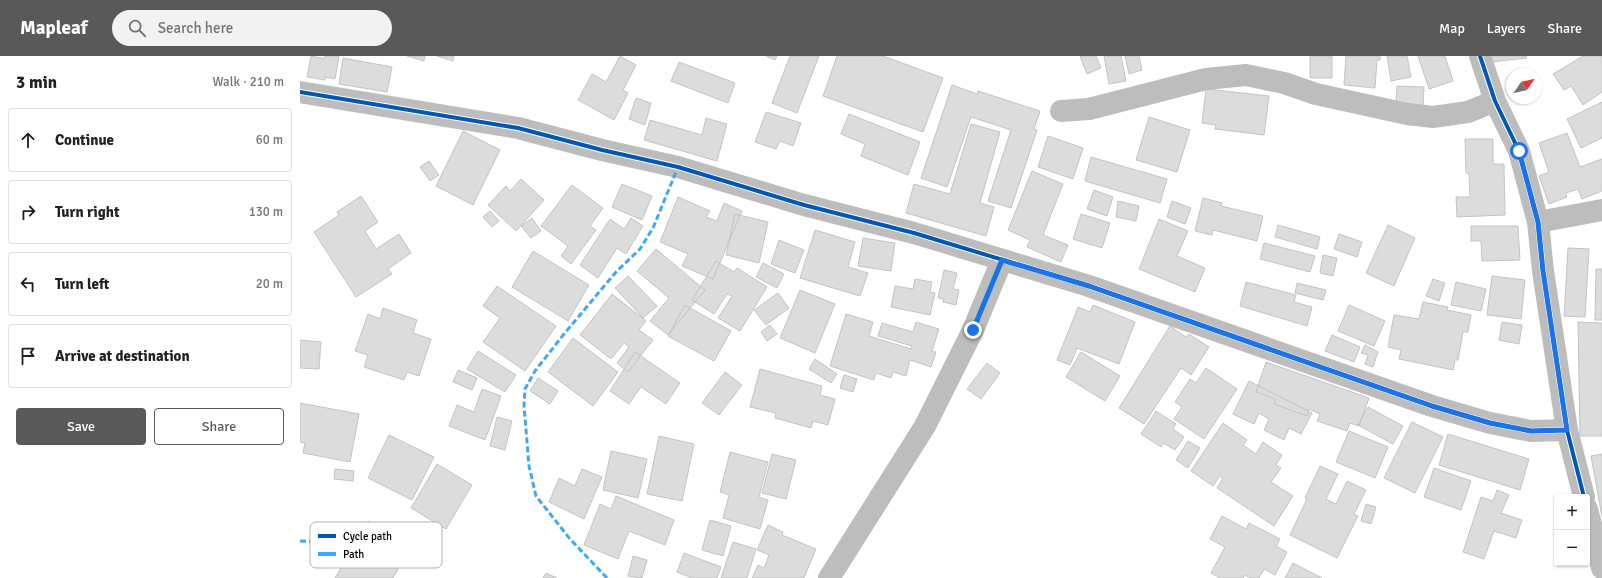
<!DOCTYPE html>
<html lang="en">
<head>
<meta charset="utf-8">
<style>
  body { margin:0; font-family:Signika,sans-serif; background:#f2f2f2; color:#202124 }
  .controls { position:absolute; right:12px; bottom:12px; display:grid; overflow:hidden; border-radius:4px; box-shadow:0 1px 3px #0004 }
  .controls button { width:36px; height:36px; display:grid; place-items:center; padding:0; border:0; border-bottom:1px solid #e0e0e0; background:#fff; color:#202124; font:20px sans-serif }
  .compass { position:absolute; left:1206px; top:12px; width:36px; height:36px; border-radius:50%; background:#fff; box-shadow:0 1px 3px #0004; rotate:56deg }
  .stop { position:absolute; width:12px; height:12px; margin:-9px; border:3px solid #1a73e8; border-radius:50%; background:#fff }
  .stop.end { background:#1a73e8; border-color:#fff; box-shadow:0 1px 4px #0008 }
  .list { margin:0; padding:0; list-style:none }
  h2 { display:flex; justify-content:space-between; align-items:center; height:52px; margin:0; padding:0 16px; font-size:17px }
  h2 small { font-size:13px; font-weight:400; color:#757577 }
  .list li { display:grid; grid-template-columns:26px 1fr auto; gap:12px; align-items:center; box-sizing:border-box; height:64px; margin:0 8px 8px; padding:0 8px; border:1px solid #e0e0e0; border-radius:4px }
  .list b { display:block; font-size:15px; white-space:nowrap }
  .list em { font-size:13px; font-style:normal; color:#757577 }
  .actions { display:flex; gap:8px; padding:12px 16px }
  .actions a { flex:1; padding:9px 0; border:1px solid #595959; border-radius:4px; text-align:center; font-size:14px; color:#595959 }
  .actions .main { background:#595959; color:#fff }
  .icon { flex:none; width:22px; height:22px; fill:none; stroke:currentColor; stroke-width:2; stroke-linecap:round; stroke-linejoin:round }
  .map { position:relative; flex:none; width:1302px; height:522px; overflow:hidden }
  header { display:flex; align-items:center; gap:24px; box-sizing:border-box; height:56px; padding:0 20px; background:#595959; color:#fff }
  header strong { font-size:19px }
  nav { display:flex; gap:22px; margin-inline-start:auto; font-size:14px }
  .search { width:280px; height:36px; background:#f2f2f2; display:flex; align-items:center; gap:10px; box-sizing:border-box; padding:0 14px; border-radius:22px; color:#757577; font-size:15px }
  main { display:flex }
  aside { flex:1; background:#fff }
  .map>svg:first-child { display:block }
</style>
</head>
<body>
<header>
<strong>Mapleaf</strong>
<div class="search"><svg class="icon" aria-label="search" viewBox="0 0 24 24"><circle cx="10" cy="10" r="6"/><path d="M15 15l6 6"/></svg>Search here</div>
<nav><a>Map</a><a>Layers</a><a>Share</a></nav>
</header>
<main>
<aside>
<h2>3 min<small>Walk · 210 m</small></h2>
<ul class="list">
<li><svg class="icon" aria-label="ahead" viewBox="0 0 24 24"><path d="M12 20V5M6 11l6-6 6 6"/></svg><div><b>Continue</b></div><em>60 m</em></li>
<li><svg class="icon" aria-label="right" viewBox="0 0 24 24"><path d="M7 20v-9h11M14 6l5 5-5 5"/></svg><div><b>Turn right</b></div><em>130 m</em></li>
<li><svg class="icon" aria-label="left" viewBox="0 0 24 24"><path d="M17 20v-9H6M10 6l-5 5 5 5"/></svg><div><b>Turn left</b></div><em>20 m</em></li>
<li><svg class="icon" aria-label="arrive" viewBox="0 0 24 24"><path d="M6 21V4h12l-3 4 3 4H6"/></svg><div><b>Arrive at destination</b></div></li>
</ul>
<div class="actions"><a class="main">Save</a><a>Share</a></div>
</aside>
<div class="map">
<svg width="1302" height="522" viewBox="0 0 1302 522">
  <rect width="100%" height="100%" fill="#fff"/>
  <!-- building -->
  <path fill="#dcdcdc" stroke="#c4c4c4" d="M11,0L25,3V0H39L35,23L25,21V24L7,21Z
    M107,0H125L124,5Z
    M137,0H154L153,5Z
    M320,0L336,9L323,34L328,37L314,64L278,44L292,18L306,26Z
    M466,0H477L475,4Z
    M490,0H519L497,57L472,47Z
    M537,0H583L643,22L623,76L523,40Z
    M780,0H796L801,12L787,18Z
    M804,0H821L826,25L809,28Z
    M825,0H839L842,14L829,18Z
    M1010,0H1032V22H1010Z
    M1046,0H1080V4H1077L1075,32L1044,29Z
    M1087,0H1107L1111,21L1091,25Z
    M1118,0H1145L1153,25L1129,33Z
    M1190,0H1226L1227,2L1191,6Z
    M1283,0H1302V36L1283,49L1271,30L1264,34L1253,18Z
    M43,2L92,11L87,36L39,28Z
    M379,6L435,27L428,47L371,25Z
    M652,29L677,38L678,35L740,55L734,73L737,74L711,152L688,145L711,74L671,61L647,131L621,122Z
    M1097,30L1124,31L1123,51L1096,50Z
    M906,33L969,40L964,79L915,73L916,69L902,67Z
    M336,42L351,47L345,69L329,63Z
    M1302,46V82L1281,92L1267,63Z
    M466,56L501,67L493,90L480,85L476,93L455,86Z
    M549,58L620,86L608,119L561,100L565,88L541,78Z
    M849,61L890,74L877,116L836,104Z
    M406,62L427,68L417,105L344,84L350,64L402,79Z
    M671,68L700,76L680,147L694,151L686,180L606,157L614,128L650,138Z
    M163,75L200,94L173,149L136,130Z
    M1267,77L1280,111L1302,103V135L1282,143L1278,133L1266,137L1267,141L1249,148L1239,120L1249,116L1239,87Z
    M748,80L783,92L773,123L738,111Z
    M1165,83H1193V108H1204L1205,159L1157,161L1156,141H1170L1169,117H1166Z
    M791,101L867,123L860,147L785,125Z
    M129,105L139,119L130,125L120,111Z
    M732,115L763,128L743,179L768,189L761,206L727,191L730,184L708,174Z
    M221,123L244,144L216,175L188,149L206,130L210,135Z
    M322,128L352,140L342,164L312,151Z
    M272,129L303,152L290,170L296,174L271,208L261,200L268,190L241,170Z
    M794,134L813,141L807,160L787,153Z
    M61,140L78,166L65,175L76,193L99,178L111,197L88,213L92,218L56,241L14,176L39,159L37,156Z
    M378,141L410,155L406,161L417,165L424,147L442,155L413,223L382,210L388,198L360,186Z
    M903,142L922,147L921,150L963,160L957,185L913,174L912,179L895,175Z
    M818,145L839,150L836,165L816,161Z
    M872,145L891,152L885,168L867,161Z
    M190,155L199,165L192,171L183,161Z
    M435,158L468,166L459,207L426,199Z
    M781,158L810,167L802,192L773,183Z
    M232,162L241,175L231,182L221,170Z
    M331,162L343,170L326,198L317,192L298,222L280,209L310,163L324,173Z
    M859,163L888,175L877,200L905,212L895,236L839,213Z
    M978,169L1020,181L1017,193L975,181Z
    M1088,169L1115,182L1094,230L1066,217Z
    M1171,170H1218L1220,204L1182,205L1181,185H1171Z
    M515,174L555,186L548,211L568,217L560,240L500,222Z
    M1039,178L1062,186L1057,201L1034,193Z
    M563,182L595,187L591,215L558,210Z
    M479,184L504,194L495,217L471,208Z
    M964,187L1015,200L1010,216L960,203Z
    M1268,192L1289,193L1285,261L1264,260Z
    M356,193L405,234L368,279L350,265L369,242L337,215Z
    M233,195L289,229L268,265L212,231Z
    M1023,199L1037,202L1033,220L1020,217Z
    M416,205L434,216L437,212L467,231L440,275L418,262L432,240L427,238L414,258L392,244Z
    M463,207L484,218L477,232L456,221Z
    M1296,213H1302V264H1295Z
    M644,214L657,217L653,233L659,234L656,249L643,246L644,243L638,242Z
    M328,220L357,250L343,262L315,232Z
    M1192,220L1225,224L1221,263L1187,259Z
    M615,223L632,226L630,236L635,237L630,259L591,251L595,230L613,233Z
    M1133,223L1145,227L1139,245L1126,240Z
    M946,226L996,239L994,246L1012,251L1007,270L940,250Z
    M1156,226L1186,233L1181,255L1151,249Z
    M997,227L1026,234L1023,244L995,237Z
    M197,230L256,270L225,315L183,286L200,262L183,250Z
    M500,234L535,248L515,297L480,282Z
    M478,237L489,252L466,269L454,254Z
    M312,238L346,265L339,274L353,284L328,316L317,307L329,291L324,287L311,303L280,279Z
    M1123,246L1148,251L1147,254L1171,259L1168,276H1163L1158,304H1155L1153,314L1099,303L1101,294L1088,291L1094,259L1119,263Z
    M385,249L431,275L414,305L368,280Z
    M793,249L835,266L819,308L777,292L770,309L757,304L778,251L790,256Z
    M1049,249L1085,265L1074,290L1038,275Z
    M83,252L117,264L113,277L131,283L119,320L107,316L104,324L64,311L68,299L55,295L68,258L80,263Z
    M546,258L573,266L569,280L611,293L612,290L578,280L582,267L613,276L616,266L639,273L632,295L636,296L631,311L610,304L606,320L593,316L591,322L576,317L574,324L530,310Z
    M1202,266L1222,269L1219,288L1199,284Z
    M1278,266L1302,267V380H1280Z
    M470,269L477,278L467,285L461,276Z
    M870,270L886,281L889,278L909,291L891,319L881,312L844,368L819,352Z
    M1032,279L1060,291L1054,306L1025,295Z
    M273,282L318,316L293,350L248,316Z
    M0,284L21,286L19,313L0,312Z
    M1065,289L1078,296L1073,311L1065,308L1068,299L1061,297Z
    M178,295L216,319L205,336L167,313Z
    M335,296L380,327L366,348L341,331L329,348L310,335Z
    M781,296L820,320L805,345L766,321Z
    M515,303L537,318L531,327L509,313Z
    M966,306L1069,342L1059,370L1050,367L1047,375L1017,365L1020,358L1009,353L1007,360L974,348L975,343L956,336Z
    M687,307L700,317L681,343L667,333Z
    M906,312L937,333L904,383L874,363L882,351L875,346L890,323L896,327Z
    M460,313L522,330L520,339L535,343L528,369L513,365L511,372L475,362L476,357L450,351Z
    M158,314L177,322L172,334L153,326Z
    M425,316L442,329L419,359L402,347Z
    M544,319L557,323L553,336L540,332Z
    M238,322L258,335L250,348L230,335Z
    M949,325L1012,357L1001,378L989,372L984,384L964,374L969,363L959,357L954,368L933,358Z
    M182,333L201,340L185,384L149,370L157,349L174,356Z
    M0,347L59,358L50,406L3,397L5,387L0,386Z
    M1068,351L1103,370L1093,388L1058,369Z
    M856,355L876,368L873,373L884,381L875,394L863,387L861,391L841,378Z
    M197,361L212,365L205,394L190,390Z
    M1112,366L1143,381L1115,437L1084,422Z
    M923,367L947,384L943,389L956,398L963,386L982,399L976,409L981,412L971,426L993,440L974,470L917,432L923,422L920,420L913,430L891,415Z
    M1049,375L1088,391L1075,422L1036,406Z
    M1148,378L1229,403L1220,434L1139,409Z
    M89,379L134,401L112,444L68,422Z
    M359,380L394,388L382,445L347,438Z
    M888,385L900,392L888,412L876,404Z
    M311,395L347,403L338,442L303,434Z
    M430,396L468,406L459,441L468,444L460,473L423,462L429,439L420,436Z
    M472,398L496,404L486,443L462,437Z
    M1302,398V461L1291,400Z
    M137,408L172,429L146,473L111,452Z
    M1020,410L1038,418L1026,443L1036,448L1047,425L1066,434L1054,458L1058,460L1037,502L990,479L1007,443L1005,442Z
    M1134,412L1171,425L1161,454L1124,441Z
    M35,413L54,415L53,425L34,423Z
    M282,413L302,421L284,463L249,446L259,422L275,430Z
    M1197,434L1209,439L1201,457L1222,464L1216,482L1194,475L1184,503L1163,496L1181,441L1193,445Z
    M316,440L374,464L365,489L329,475L318,503L284,489L300,448L311,453Z
    M1066,448L1076,451L1071,468L1061,465Z
    M922,460L946,473L949,467L980,483L976,490L987,496L975,519L964,513L959,522H950L945,519L943,522H920L911,517L925,491L910,483Z
    M410,464L431,470L423,500L402,494Z
    M68,465L83,474L85,470L113,487L93,522H35Z
    M468,469L483,476L482,479L516,493L504,522H452L458,509L464,512L469,499L457,494Z
    M433,486L456,493L447,522H421Z
    M384,497L421,511L417,522H392L377,516Z
    M333,500L347,504L342,522L328,520Z
    M993,507L1022,522H985Z
    M246,517L257,522H243Z"/>
  <g fill="none" stroke-linecap="round" stroke-linejoin="round">
    <!-- street -->
    <path stroke="#bdbdbd" stroke-width="22" d="M1180,0L1195,45L1219,95L1238,166L1243,215L1267,374L1284,441
      M0,36L218,72L302,94L378,111L504,149L614,177L789,230L1132,350L1190,367L1231,375L1267,374
      M761,55L789,53L906,23L946,19L984,27L1016,38L1107,58L1133,61L1168,56L1195,45
      M1238,166L1302,154
      M1287,453L1302,512
      M529,522L625,370L673,274L702,204"/>
    <!-- quiet -->
    <path stroke="#3fa9f5" stroke-width="3" stroke-dasharray="6 3" stroke-linecap="butt" d="M0,485L35,487
      M307,522L270,483L236,440L229,410L224,350L225,333L235,315L264,278L316,216L340,193L353,172L378,111"/>
    <defs>
      <path id="cycleway" d="M1180,0L1195,45L1219,95L1238,166L1243,215L1267,374L1284,441
        M0,36L218,72L302,94L378,111L504,149L614,177L789,230L1132,350L1190,367L1231,375L1267,374"/>
    </defs>
    <!-- cycleway casing -->
    <use href="#cycleway" stroke="#fff" stroke-width="6"/>
    <!-- cycleway -->
    <use href="#cycleway" stroke="#0057b8" stroke-width="4"/>
  </g>
  <g fill="none" stroke-linecap="round" stroke-linejoin="round">
    <!-- route -->
    <path stroke="#1a73e8" stroke-width="5" d="M673,274L702,204L789,230L1132,350L1190,367L1231,375L1267,374L1243,215L1238,166L1219,95"/>
  </g>
  <!-- legend -->
  <rect x="10" y="466" width="132" height="46" rx="6" fill="#fff" stroke="#b2b2b2" stroke-width="1"/>
  <rect x="18" y="478" width="18" height="4" fill="#0057b8"/>
  <rect x="18" y="496" width="18" height="4" fill="#3fa9f5"/>
  <g font-size="11" fill="#000">
    <text x="43" y="484">Cycle path</text>
    <text x="43" y="502">Path</text>
  </g>
</svg>
<div class="controls">
<button>+</button>
<button>−</button>
</div>
<svg class="compass" viewBox="-18 -18 36 36"><path d="M0-13l5 13h-10z" fill="#e53935"/><path d="M0 13l5-13h-10z" fill="#757577"/></svg>
<div class="stop" style="left:1219px;top:95px"></div>
<div class="stop end" style="left:673px;top:274px"></div>
</div>
</main>
</body>
</html>
